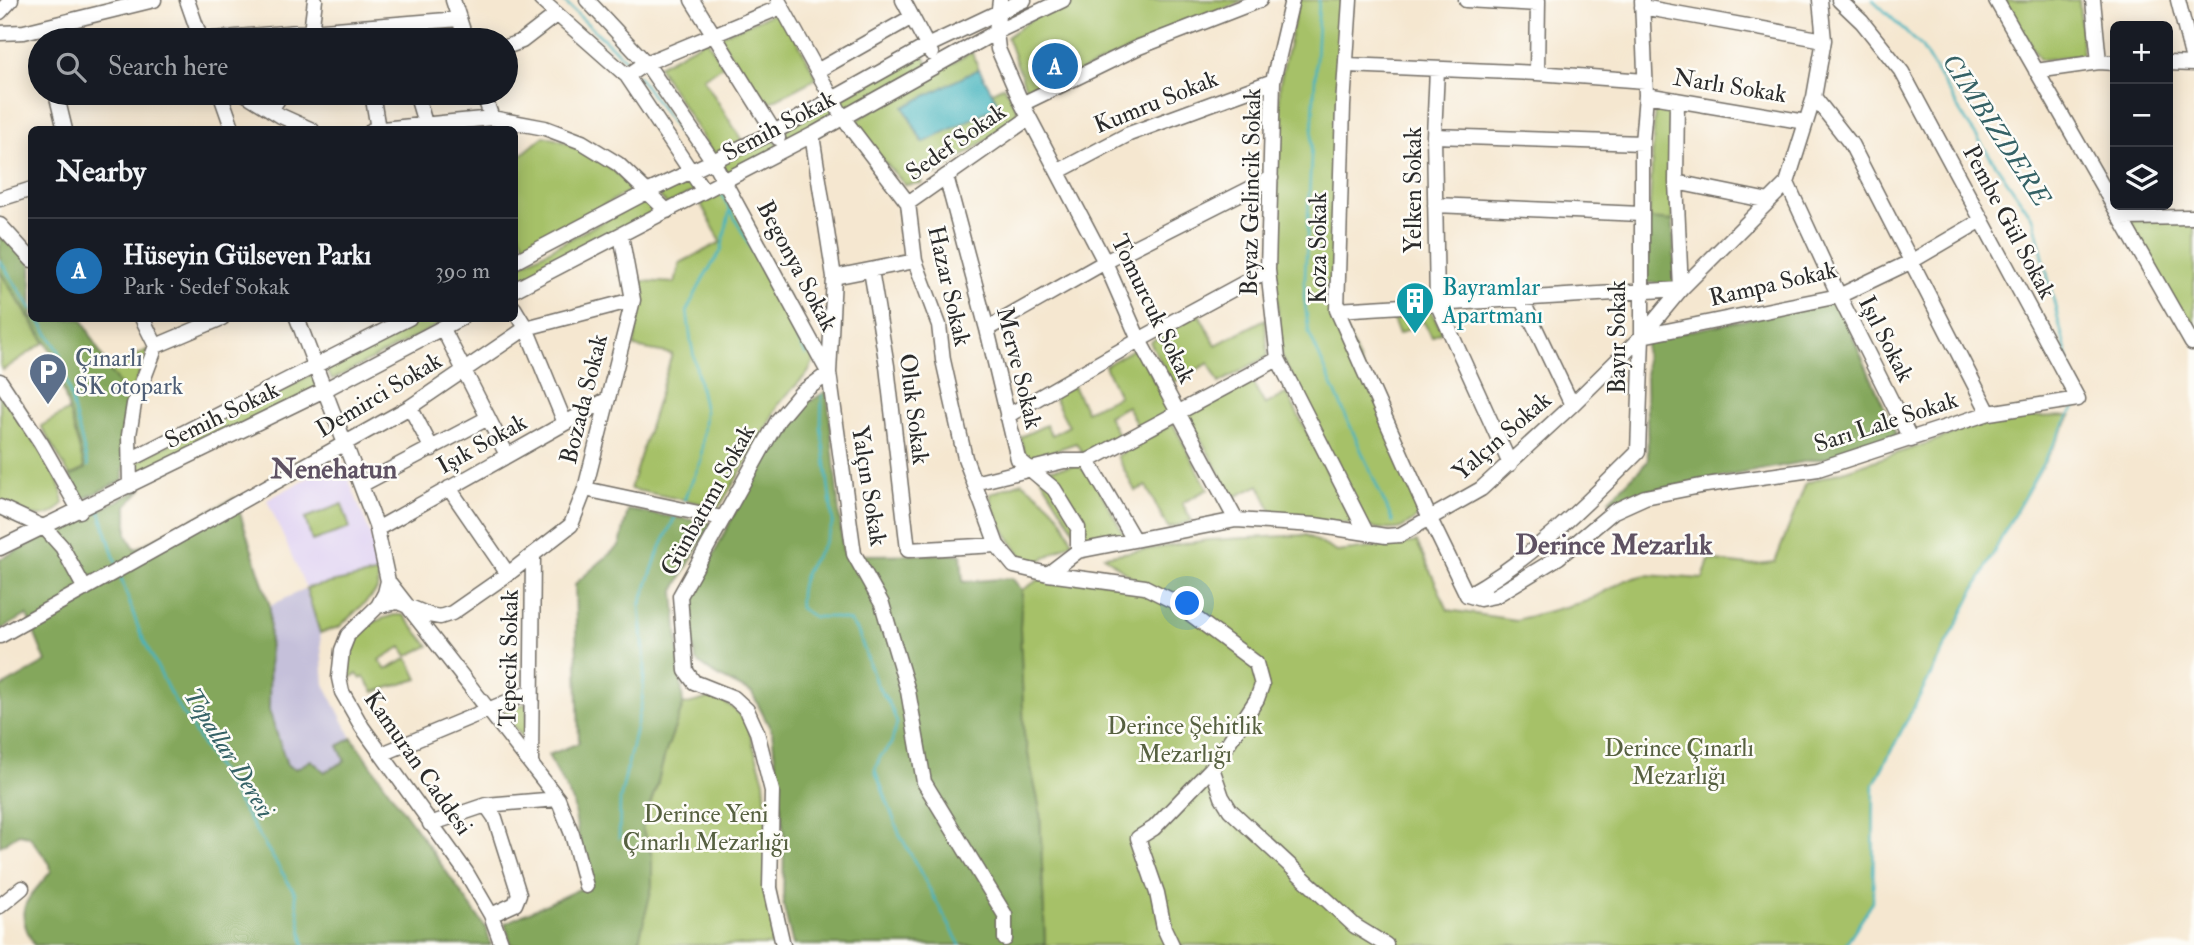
<!DOCTYPE html>
<html lang="en">
<head>
<meta charset="utf-8">
<style>
  body { margin:0; font-family:"IM FELL Double Pica",serif; background:#20242c; color:#f1f3f6 }
  .controls { position:absolute; right:21px; top:21px; display:grid; overflow:hidden; border-radius:10px; box-shadow:0 4px 18px #0003 }
  .controls button { width:63px; height:63px; display:grid; place-items:center; padding:0; border:0; border-bottom:2px solid #363941; background:#171b24; color:#f1f3f6; font:35px sans-serif }
  .you { position:absolute; left:1188px; top:604px; width:24px; height:24px; margin:-18px; border:5px solid #fff; border-radius:50%; background:#1a73e8; box-shadow:0 0 0 10px #1a73e833 }
  .badge { display:grid; place-items:center; width:46px; height:46px; border-radius:50%; background:#1f6fb2; color:#fff; font-size:23px; font-weight:700 }
  .pin { position:absolute; translate:-50% -50%; border:4px solid #fff; box-shadow:0 2px 7px #0006 }
  .list { margin:0; padding:0; list-style:none }
  h2 { display:flex; justify-content:space-between; align-items:center; height:91px; margin:0; padding:0 28px; font-size:30px }
  h2 small { font-size:23px; font-weight:400; color:#9ea1a6 }
  .list li { display:grid; grid-template-columns:46px 1fr auto; gap:21px; align-items:center; box-sizing:border-box; height:105px; padding:0 28px; border-top:2px solid #363941 }
  .list b { display:block; font-size:26px; white-space:nowrap }
  .list p { margin:0; font-size:23px; white-space:nowrap; color:#9ea1a6 }
  .list em { font-size:23px; font-style:normal; color:#9ea1a6 }
  .icon { flex:none; width:38px; height:38px; fill:none; stroke:currentColor; stroke-width:2; stroke-linecap:round; stroke-linejoin:round }
  .map { position:relative; flex:none; width:2194px; height:945px; overflow:hidden }
  .search { position:absolute; background:#171b24; box-shadow:0 4px 18px #0003; left:28px; top:28px; width:490px; height:77px; display:flex; align-items:center; gap:18px; box-sizing:border-box; padding:0 24px; border-radius:38px; color:#9ea1a6; font-size:26px }
  .panel { position:absolute; background:#171b24; box-shadow:0 4px 18px #0003; left:28px; top:126px; width:490px; height:196px; border-radius:10px }
  .map>svg:first-child { display:block }
</style>
</head>
<body>
<div class="map">
<svg width="2194" height="945" viewBox="0 0 2194 945">
  <rect width="100%" height="100%" fill="#fdfcf7"/>
  <filter id="ink" filterUnits="userSpaceOnUse"><feTurbulence type="fractalNoise" baseFrequency=".0143" numOctaves="2"/><feDisplacementMap in="SourceGraphic" scale="14" xChannelSelector="R" yChannelSelector="G"/><feConvolveMatrix kernelMatrix="1 2 1 2 8 2 1 2 1" color-interpolation-filters="sRGB"/></filter>
  <filter id="wash" filterUnits="userSpaceOnUse"><feTurbulence type="fractalNoise" baseFrequency=".00686" numOctaves="4" result="noise"/><feDisplacementMap in="SourceGraphic" scale="28" xChannelSelector="R" yChannelSelector="G"/><feGaussianBlur stdDeviation="1.57" result="paint"/><feColorMatrix in="noise" values="0 0 0 0 0 0 0 0 0 0 0 0 0 0 0 0 0 1.4 0 .05"/><feComposite in="paint" operator="in"/></filter>
  <g filter="url(#wash)">
    <rect width="100%" height="100%" fill="#f5e7d0"/>
    <!-- built -->
    <path fill="#e1d4f3" d="M341,460L376,549L379,573L306,588L267,500Z"/>
    <!-- industrial -->
    <path fill="#c5c0da" d="M306,588L320,633L324,684L352,738L338,746L345,761L325,772L295,769L287,765L269,710L270,606Z"/>
    <!-- green -->
    <path fill="#a6c167" stroke="#687649" stroke-width="2" d="M1069,0H1246L1028,94L1007,37L1037,15Z
      M1299,0H1343L1332,297L1424,512C1399,533 1398,531 1366,527L1282,357L1274,269L1280,82Z
      M2003,0H2079L2083,55L2040,60Z
      M781,10L817,78L763,106L719,36Z
      M707,39L723,66L703,78L743,142L714,156L658,66Z
      M972,52L979,69L904,107L922,143L998,105L992,92L1004,86L1021,116L936,175L929,166L917,172L922,183L905,185L851,125L894,95Z
      M923,53L929,66L844,113L836,100Z
      M1655,103L1669,104L1675,283H1646Z
      M831,104L838,117L787,145L779,132Z
      M544,136C567,141 595,154 613,170C620,175 625,184 631,190L527,248L515,226L514,161Z
      M772,136L779,148L725,176L718,164Z
      M690,176L699,189L667,205L657,193Z
      M728,187L818,352L808,373L779,403L762,437L719,507L630,489L672,354L634,347L643,281L675,283L680,263L721,242L701,204Z
      M645,199L658,210L515,285V268Z
      M2194,217V342L2121,218Z
      M0,272L45,342L3,370L0,365Z
      M1431,311L1442,331L1432,337L1423,321L1399,334L1390,313Z
      M1199,314L1216,345L1265,319L1268,356L1219,383L1209,363L1172,383L1150,342Z
      M418,319H450L332,380L325,368Z
      M1137,347L1171,411L1139,429L1127,406L1108,416L1121,440L1086,459L1076,443L1027,460L1020,437L1046,425L1052,435L1069,426L1053,396L1073,386L1086,411L1119,396L1105,366Z
      M149,349L129,399L109,370Z
      M313,374L318,388L135,479L133,462Z
      M1251,380L1265,405L1287,393L1354,524L1274,516L1259,485L1233,498L1187,414Z
      M0,394C17,418 65,475 63,504C44,528 21,511 0,500Z
      M69,410L85,469L70,476L41,426Z
      M2071,416L2006,529L1874,784L1873,902L1845,945H1045L1040,810L1024,735L1020,628L1022,590L1048,574L1143,586L1104,556L1208,540L1306,535L1337,552L1417,542L1448,610L1516,620L1587,601L1626,580L1646,575L1703,579L1709,560L1748,565L1775,562L1806,483L1934,441L1993,418Z
      M1173,424L1208,489L1182,503L1192,521L1168,528L1146,486L1135,491L1117,456Z
      M1078,465L1092,476L1126,538L1083,545L1037,471Z
      M1022,482C1047,501 1062,511 1072,542L1031,566C1013,546 994,521 990,494Z
      M342,504L350,528L312,541L305,518Z
      M379,573L377,590L372,596L339,627L320,633L306,588Z
      M394,615H403L429,646L407,656L401,647L379,660L386,670L408,658L418,679L374,692L364,677L361,679L357,674L342,682C344,672 343,657 347,647C355,629 376,620 394,615Z
      M710,698L724,702L737,711L747,724L764,781L778,945H638L652,856L642,828L657,785L665,754L683,705Z
      M527,703L528,744L502,712Z"/>
    <!-- forest -->
    <path fill="#84a75c" stroke="#586944" stroke-width="2" d="M1649,219L1673,221L1675,283H1646Z
      M0,225L31,260L32,318L82,319L109,370L129,399L123,480L83,499L81,498L70,476L85,469L54,356L0,272Z
      M1837,301L1897,436L1857,452L1643,492L1618,505L1609,500L1648,461L1645,340Z
      M827,391L843,552L859,555L961,554L963,582L1012,578L1022,590L1020,628L1024,735L1040,810L1045,945H793L783,904L784,834L772,732L752,693L716,675L696,661L687,608L740,502L796,410Z
      M143,488L127,505V535L135,549L235,498L270,606L269,710L287,765L296,769L311,760L325,772L345,761L338,746L352,738L486,928L491,945H34C12,906 27,902 51,871L50,864L29,836L19,834L0,846V688L46,662L27,615L0,630V559Z
      M628,510L711,523L674,591L683,705L665,754L657,785L642,828L652,856V887L638,945H511L505,923L586,886L573,802L548,755L579,743L575,584L620,545Z"/>
    <!-- water -->
    <path fill="#45b4be" stroke="#387074" stroke-width="2" d="M979,69L999,105L923,143L904,107Z"/>
    <g fill="none" stroke-linecap="round" stroke-linejoin="round">
      <!-- stream -->
      <path stroke="#45b4be" stroke-width="2.5" d="M562,0L625,59
        M1319,0L1304,296L1309,333L1393,522
        M1873,0L1921,46L1966,121L2034,220L2071,372
        M638,76L691,150
        M722,195L777,296L806,355
        M0,261L32,309
        M38,318L59,351L88,466
        M822,395L821,426L833,522C823,559 797,563 800,608L814,617H831L849,621L858,632L876,683L891,707L897,723L891,744L880,757L875,770L899,833L960,945
        M684,500L701,461L705,412L691,342L687,310L704,277L721,251L730,209
        M99,509L116,563
        M121,578L139,630L170,693L295,893L304,945
        M1930,677L2006,529L2075,406
        M619,838L620,800L642,701L645,664L640,606L658,553L675,517
        M1845,945L1873,902L1874,784L1930,676"/>
    </g>
  </g>
  <g filter="url(#ink)">
    <g fill="none" stroke-linecap="round" stroke-linejoin="round">
      <defs>
        <path id="minor" d="M187,0L201,40
          M453,0L466,40
          M541,0L627,76L704,191
          M587,0L646,63L713,161L828,372
          M692,0L778,138
          M778,0L843,118L908,203L915,261L939,325L943,360L965,458L997,545L1014,566L1048,574L1145,587L1173,601L1256,663L1262,685L1257,699L1212,768L1222,797L1230,810L1355,926L1386,945
          M903,0L931,53
          M1000,0L996,32L998,49L1022,104L1105,262L1139,340L1236,520
          M1292,0L1273,81L1268,270L1278,359L1366,532
          M1350,0L1343,106L1337,310L1430,519L1467,595
          M1466,0L1538,4
          M1839,0L1862,22L1902,72L2078,399L1989,413
          M1996,0L2192,343L2194,342
          M2093,0L2099,62
          M2178,0L2194,64
          M1642,7L1824,40
          M0,12L11,0
          M311,32L315,0
          M0,33L24,32L154,0
          M201,40L459,19
          M506,47L522,41L557,14
          M2168,63L2194,64
          M1347,65L1537,73L1645,81
          M1437,69L1434,136L1437,303L1510,464
          M817,71L912,17
          M2036,71L2099,62L2115,63
          M1537,73L1538,0
          M627,76L646,63L781,7
          M56,93L65,130
          M220,93L233,130
          M244,93L281,116L312,130
          M372,93L378,129
          M416,93L427,130
          M483,93L492,118
          M1646,95L1806,122
          M58,98L89,93
          M1022,104L1139,47L1260,0
          M271,110L282,93
          M372,130L492,118L545,128L582,142L618,164L667,211
          M812,135L834,277L829,373L854,554L882,604L908,691L924,782L1005,915V939
          M1434,136L1642,143
          M1059,171L1129,134L1273,81
          M946,176L987,329L1018,459L1054,489L1078,528V551
          M1676,182L1769,201
          M1787,183L1839,296L1911,440
          M0,199L32,189
          M908,203L1029,118
          M1435,205L1641,214
          M2121,218L2194,217
          M0,225L32,260
          M514,262L647,192L774,132L927,46L1024,0
          M871,270L887,366L908,550L997,545
          M834,277L915,261
          M514,290L812,135L996,32L1063,0
          M1521,298L1572,405
          M514,308L526,328L565,423
          M1337,310L1681,289L1787,183L1814,97L1824,40L1820,0
          M142,318L156,346
          M297,318L376,525L388,581L385,593L378,606L348,635L342,650L339,678L342,692L362,727L466,872L491,915L502,945
          M443,329L507,455
          M987,329L1105,262L1271,178
          M1642,336L1839,296L1912,261L1982,220
          M156,346L222,318
          M0,381L41,443L80,511
          M410,407L432,449
          M1007,416L1139,340L1268,270
          M130,460L409,318
          M1088,461L1134,540
          M974,483L1064,461H1088L1278,359
          M361,485L488,418
          M130,486L129,435L134,404L156,346
          M449,488L508,574
          M585,489L722,518
          M0,507L45,528L62,547L85,589
          M377,529L608,399
          M0,548L324,390L461,318
          M1048,574L1078,551L1236,520L1315,525L1386,536L1400,535L1481,489L1572,405L1642,336L1681,289L1676,182L1677,100
          M388,581L558,799L572,834L586,886
          M1467,595L1480,599L1495,596L1559,557L1614,511L1645,497L1706,485L1818,469L1989,413L1851,144L1814,97
          M1467,595C1532,559 1586,504 1638,452L1642,336V143L1646,95L1642,0
          M378,606L398,602L429,615L440,617L452,613L508,574L571,525L585,489L633,300L621,235
          M0,636L410,407L526,328L633,300
          M382,754L531,692
          M531,762L533,555
          M486,805L495,818L519,894L515,904L491,915
          M430,824L486,805L558,799
          M0,906L22,888
          M783,945L770,888L772,791L757,732L747,710L734,698L694,682L686,671L680,596L778,420L800,394L829,373
          M1172,945L1164,928L1157,893L1138,838L1154,828L1212,768"/>
      </defs>
      <!-- minor casing -->
      <use href="#minor" stroke="#726d65" stroke-width="17"/>
      <!-- minor -->
      <use href="#minor" stroke="#fff" stroke-width="14"/>
    </g>
  </g>
  <!-- icons -->
  <defs>
    <symbol id="building-pin" viewBox="-11 -11 22 30"><path d="M0 17L-7.5 6A9.5 9.5 0 1 1 7.5 6Z" fill="#0f9aa8" stroke="#fdfcf7"/><path d="M-4-6H4V6H1V3H-1V6H-4ZM-2.5-4.3h1.7v1.8h-1.7ZM.8-4.3h1.7v1.8H.8ZM-2.5-1h1.7V.8h-1.7ZM.8-1h1.7V.8H.8Z" fill="#fff"/></symbol>
    <symbol id="parking-pin" viewBox="-11 -11 22 30"><path d="M0 17L-7.5 6A9.5 9.5 0 1 1 7.5 6Z" fill="#5c6f8a" stroke="#fdfcf7"/><path d="M-3.5-5.5H1a3.5 3.5 0 0 1 0 7H-1V5.5H-3.5ZM-1-3.4V-.6H.8a1.4 1.4 0 0 0 0-2.8Z" fill="#fff"/></symbol>
  </defs>
  <g fill-rule="evenodd">
    <use href="#building-pin" x="1393" y="279" width="44" height="60"/>
    <use href="#parking-pin" x="26" y="350" width="44" height="60"/>
  </g>
  <g text-anchor="middle" dominant-baseline="central" stroke-width="5" stroke-linejoin="round" paint-order="stroke">
    <!-- street labels -->
    <g font-size="24" fill="#2b2b2b" stroke="#fdfcf7">
      <text transform="translate(1730 86) rotate(9)">Narlı Sokak</text>
      <text transform="translate(1156 102) rotate(-22)">Kumru Sokak</text>
      <text transform="translate(779 126) rotate(-28)">Semih Sokak</text>
      <text transform="translate(956 142) rotate(-35)">Sedef Sokak</text>
      <text transform="translate(1413 190) rotate(-90)">Yelken Sokak</text>
      <text transform="translate(1251 192) rotate(-89)">Beyaz Gelincik Sokak</text>
      <text transform="translate(2009 222) rotate(62)">Pembe Gül Sokak</text>
      <text transform="translate(1318 248) rotate(-90)">Koza Sokak</text>
      <text transform="translate(797 266) rotate(62)">Begonya Sokak</text>
      <text transform="translate(1773 284) rotate(-13)">Rampa Sokak</text>
      <text transform="translate(949 286) rotate(77)">Hazar Sokak</text>
      <text transform="translate(1153 309) rotate(64)">Tomurcuk Sokak</text>
      <text transform="translate(1617 337) rotate(-90)">Bayır Sokak</text>
      <text transform="translate(1886 339) rotate(63)">Işıl Sokak</text>
      <text transform="translate(1019 368) rotate(76)">Merve Sokak</text>
      <text transform="translate(379 395) rotate(-31)">Demirci Sokak</text>
      <text transform="translate(584 399) rotate(-76)">Bozada Sokak</text>
      <text transform="translate(914 409) rotate(83)">Oluk Sokak</text>
      <text transform="translate(222 415) rotate(-26)">Semih Sokak</text>
      <text transform="translate(1886 422) rotate(-18)">Sarı Lale Sokak</text>
      <text transform="translate(1502 436) rotate(-41)">Yalçın Sokak</text>
      <text transform="translate(482 444) rotate(-29)">Işık Sokak</text>
      <text transform="translate(869 486) rotate(81)">Yalçın Sokak</text>
      <text transform="translate(708 500) rotate(-61)">Günbatımı Sokak</text>
      <text transform="translate(509 658) rotate(-89)">Tepecik Sokak</text>
      <text transform="translate(418 763) rotate(55)">Kamuran Caddesi</text>
    </g>
    <!-- culture labels -->
    <g font-size="24" fill="#0d838f" stroke="#fdfcf7" text-anchor="start">
      <text x="1442" y="287">Bayramlar<tspan x="1442" dy="28">Apartmanı</tspan></text>
    </g>
    <!-- service labels -->
    <g font-size="24" fill="#4e5e75" stroke="#fdfcf7" text-anchor="start">
      <text x="75" y="358">Çınarlı<tspan x="75" dy="28">SK otopark</tspan></text>
    </g>
    <!-- park labels -->
    <g font-size="24" fill="#566040" stroke="#fdfcf7">
      <text x="1185" y="726">Derince Şehitlik<tspan x="1185" dy="28">Mezarlığı</tspan></text>
      <text x="1679" y="748">Derince Çınarlı<tspan x="1679" dy="28">Mezarlığı</tspan></text>
      <text x="706" y="814">Derince Yeni<tspan x="706" dy="28">Çınarlı Mezarlığı</tspan></text>
    </g>
    <!-- water labels -->
    <g font-size="26" font-style="italic" fill="#356266" stroke="#fdfcf7">
      <text transform="translate(1996 130) rotate(57)">CIMBIZDERE</text>
      <text transform="translate(229 753) rotate(58)">Topallar Deresi</text>
    </g>
    <!-- quarter labels -->
    <g font-size="28" font-weight="bold" fill="#5f5263" stroke="#fdfcf7">
      <text x="334" y="469">Nenehatun</text>
      <text x="1614" y="545">Derince Mezarlık</text>
    </g>
  </g>
</svg>
<div class="controls">
<button>+</button>
<button>−</button>
<button><svg class="icon" aria-label="layers" viewBox="0 0 24 24"><path d="M12 4l9 5-9 5-9-5zM3 14l9 5 9-5"/></svg></button>
</div>
<div class="you"></div>
<div class="pin badge" style="left:1055px;top:66px">A</div>
<div class="search"><svg class="icon" aria-label="search" viewBox="0 0 24 24"><circle cx="10" cy="10" r="6"/><path d="M15 15l6 6"/></svg>Search here</div>
<section class="panel">
<h2>Nearby<small></small></h2>
<ul class="list">
<li><span class="badge">A</span><div><b>Hüseyin Gülseven Parkı</b><p>Park · Sedef Sokak</p></div><em>390 m</em></li>
</ul>
</section>
</div>
</body>
</html>
